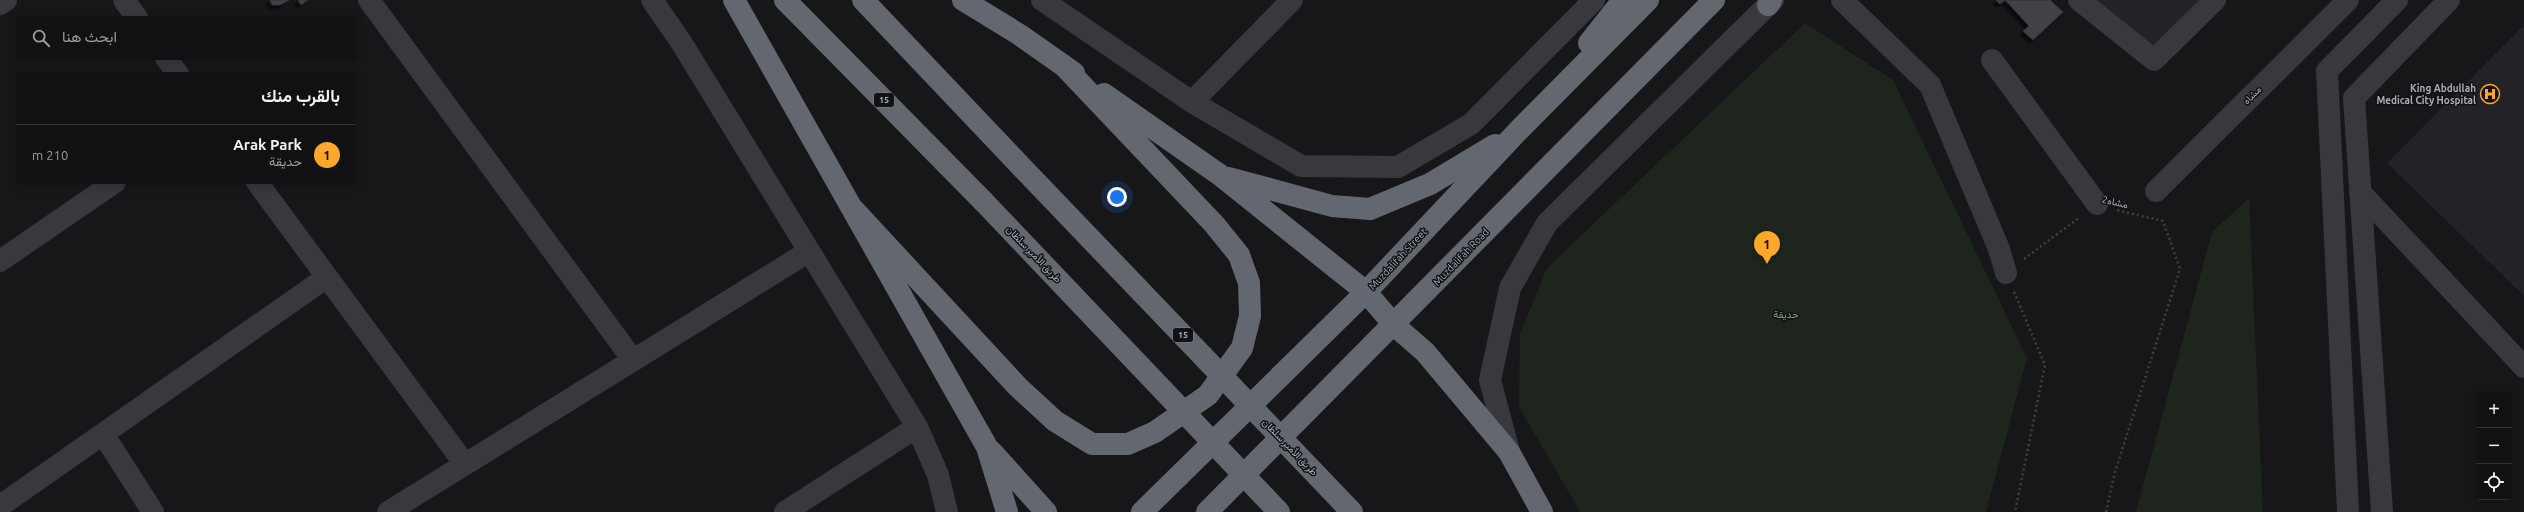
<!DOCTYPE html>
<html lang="ar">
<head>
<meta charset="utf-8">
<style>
  body { margin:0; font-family:Ubuntu,Vazirmatn,sans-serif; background:#1a1a1c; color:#f1f3f6; direction:rtl }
  .controls { position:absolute; right:12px; bottom:12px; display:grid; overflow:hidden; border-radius:4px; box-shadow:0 2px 10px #0003 }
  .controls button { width:36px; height:36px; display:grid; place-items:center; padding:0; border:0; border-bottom:1px solid #303133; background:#111113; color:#f1f3f6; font:20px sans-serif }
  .you { position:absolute; left:1117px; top:197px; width:14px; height:14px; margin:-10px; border:3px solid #fff; border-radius:50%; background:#1a73e8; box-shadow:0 0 0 6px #1a73e833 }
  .badge { display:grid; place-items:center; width:26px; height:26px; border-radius:50%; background:#ffa729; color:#111; font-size:13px; font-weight:700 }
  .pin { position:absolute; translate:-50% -33px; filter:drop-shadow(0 1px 2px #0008) }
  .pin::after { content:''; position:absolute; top:21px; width:14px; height:12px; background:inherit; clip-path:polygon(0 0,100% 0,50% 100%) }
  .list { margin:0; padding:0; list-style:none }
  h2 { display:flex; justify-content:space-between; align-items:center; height:52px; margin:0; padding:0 16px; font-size:17px }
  h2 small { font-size:13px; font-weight:400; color:#9c9da0 }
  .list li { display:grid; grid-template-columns:26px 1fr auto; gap:12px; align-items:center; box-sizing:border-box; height:60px; padding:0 16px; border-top:1px solid #303133 }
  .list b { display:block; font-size:15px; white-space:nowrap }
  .list p { margin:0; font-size:13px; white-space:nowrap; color:#9c9da0 }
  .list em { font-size:13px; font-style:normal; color:#9c9da0 }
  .icon { flex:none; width:22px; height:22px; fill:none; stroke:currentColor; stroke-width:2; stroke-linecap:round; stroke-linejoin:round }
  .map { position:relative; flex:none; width:2524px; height:512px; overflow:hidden; direction:ltr }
  .search { position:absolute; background:#111113; box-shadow:0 2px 10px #0003; left:16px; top:16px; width:340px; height:44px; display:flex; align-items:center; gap:10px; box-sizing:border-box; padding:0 14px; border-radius:4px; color:#9c9da0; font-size:15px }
  .panel { position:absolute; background:#111113; box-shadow:0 2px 10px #0003; left:16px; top:72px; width:340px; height:112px; border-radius:4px; direction:rtl }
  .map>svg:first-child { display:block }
</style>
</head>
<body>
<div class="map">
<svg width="2524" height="512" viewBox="0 0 2524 512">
  <defs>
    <filter id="shadow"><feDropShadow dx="-3.5" dy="3.5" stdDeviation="1" flood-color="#0009"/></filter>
  </defs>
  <rect width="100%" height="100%" fill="#171719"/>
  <!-- built -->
  <path fill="#232327" d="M2080,0H2215L2154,60Z
    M2524,25V296L2387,163Z"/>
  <!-- green -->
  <path fill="#1d251d" d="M1805,23L1893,80L2027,358L1986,512H1580L1519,407L1520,334L1547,268Z
    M2249,198L2263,512H2136L2212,232Z"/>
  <!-- building -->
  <path fill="#414246" stroke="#313136" filter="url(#shadow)" d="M270,0H289L280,5H272Z
    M298,0H308L301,5Z
    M1996,0H2050L2063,12L2033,40L2023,31L2029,26L2005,0L2000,4Z"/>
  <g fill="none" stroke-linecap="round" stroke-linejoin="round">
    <!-- path -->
    <path stroke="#3e4146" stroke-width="2.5" stroke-dasharray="2 3" stroke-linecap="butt" d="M2024,259L2080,217
      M2014,292L2045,365L2015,512
      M2106,512L2115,472L2180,269L2163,221L2116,210"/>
    <!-- minor -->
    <path stroke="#38393f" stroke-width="22" d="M124,0L137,18
      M369,0L633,360
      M652,0L681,42L917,427L938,475L947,512
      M1042,0L1192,102L1301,166L1398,167L1471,124L1594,0
      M1842,0L1930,85L1999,249L2006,273
      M2079,0L2154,60L2215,0
      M0,4L6,0
      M166,58L178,74
      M1992,60L2097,204
      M1192,102L1292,0
      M257,182L464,463
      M2156,191L2348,0
      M2360,192L2524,367
      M0,261L115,182
      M103,434L153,512
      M1509,452L1490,380L1510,288L1547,223L1773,0
      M0,506L327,277
      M388,512L808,252
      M785,512L917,427
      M2348,512L2327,71L2397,0
      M2382,512L2354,98L2449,0"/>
    <!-- highway -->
    <path stroke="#636870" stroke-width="22" d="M734,0L987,447L1007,512
      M785,0L983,201
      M863,0L1013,158
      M963,0L1020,35L1074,73
      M1768,5L1771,0
      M1589,43L1623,0
      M1104,94L1220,175L1366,292L1394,325L1425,352L1509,452L1542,512
      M1229,178L1332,206L1370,209L1430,184L1495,145
      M853,209L1018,387L1055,421L1092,444H1128L1155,432L1208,395L1242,348L1250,316L1249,283L1239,255L1214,224L1063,65
      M992,452L1046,512
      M1142,512L1366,292L1519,130L1648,0
      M1207,512L1714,0"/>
    <!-- highway-bridge -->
    <path stroke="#636870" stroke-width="22" d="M1013,158L1352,512
      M983,201L1279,512"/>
  </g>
  <!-- icons -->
  <defs>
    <symbol id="hospital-ring" viewBox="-11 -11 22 22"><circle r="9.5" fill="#121214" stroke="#ffa729" stroke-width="1.5"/><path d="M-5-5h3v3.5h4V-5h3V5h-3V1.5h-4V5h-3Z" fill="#ffa729"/></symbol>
  </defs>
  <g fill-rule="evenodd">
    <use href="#hospital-ring" x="2479" y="83" width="22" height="22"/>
  </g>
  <g text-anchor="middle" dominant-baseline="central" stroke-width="3" stroke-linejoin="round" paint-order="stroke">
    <!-- shield labels -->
    <g fill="#121214" stroke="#7b8088" stroke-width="1">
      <rect x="874" y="93" width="20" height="14" rx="3"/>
      <rect x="1173" y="328" width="20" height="14" rx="3"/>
    </g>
    <g font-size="9" font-weight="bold" fill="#a8afba">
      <text x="884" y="100">15</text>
      <text x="1183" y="335">15</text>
    </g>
    <!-- poi labels -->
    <g font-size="10" font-weight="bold" fill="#a8afba" stroke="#121214" text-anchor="end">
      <text x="2476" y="88">King Abdullah<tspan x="2476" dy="12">Medical City Hospital</tspan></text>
    </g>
    <!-- street labels -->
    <g font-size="10" fill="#a8afba" stroke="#121214">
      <text transform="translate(2252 95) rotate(-45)">مشاه</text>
      <text transform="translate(2115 202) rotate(13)">مشاه2</text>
      <text transform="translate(1034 254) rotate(46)">طريق الأمير سلطان</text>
      <text transform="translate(1461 257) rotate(-46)">Muzdalifah Road</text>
      <text transform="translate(1398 259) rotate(-47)">Muzdalifah Street</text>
      <text transform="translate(1290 447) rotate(46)">طريق الأمير سلطان</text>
    </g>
    <!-- park labels -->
    <g font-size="10" fill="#7fa67e" stroke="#121214">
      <text x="1786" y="314">حديقة</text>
    </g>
  </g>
</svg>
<div class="controls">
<button>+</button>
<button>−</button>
<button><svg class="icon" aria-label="locate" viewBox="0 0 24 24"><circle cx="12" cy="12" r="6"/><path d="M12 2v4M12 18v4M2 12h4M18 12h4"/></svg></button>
</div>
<div class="you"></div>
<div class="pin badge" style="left:1767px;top:264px">1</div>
<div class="search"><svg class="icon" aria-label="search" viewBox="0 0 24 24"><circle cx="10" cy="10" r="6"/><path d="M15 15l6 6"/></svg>ابحث هنا</div>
<section class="panel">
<h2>بالقرب منك<small></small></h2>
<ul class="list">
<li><span class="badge">1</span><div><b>Arak Park</b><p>حديقة</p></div><em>210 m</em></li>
</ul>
</section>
</div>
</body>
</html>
